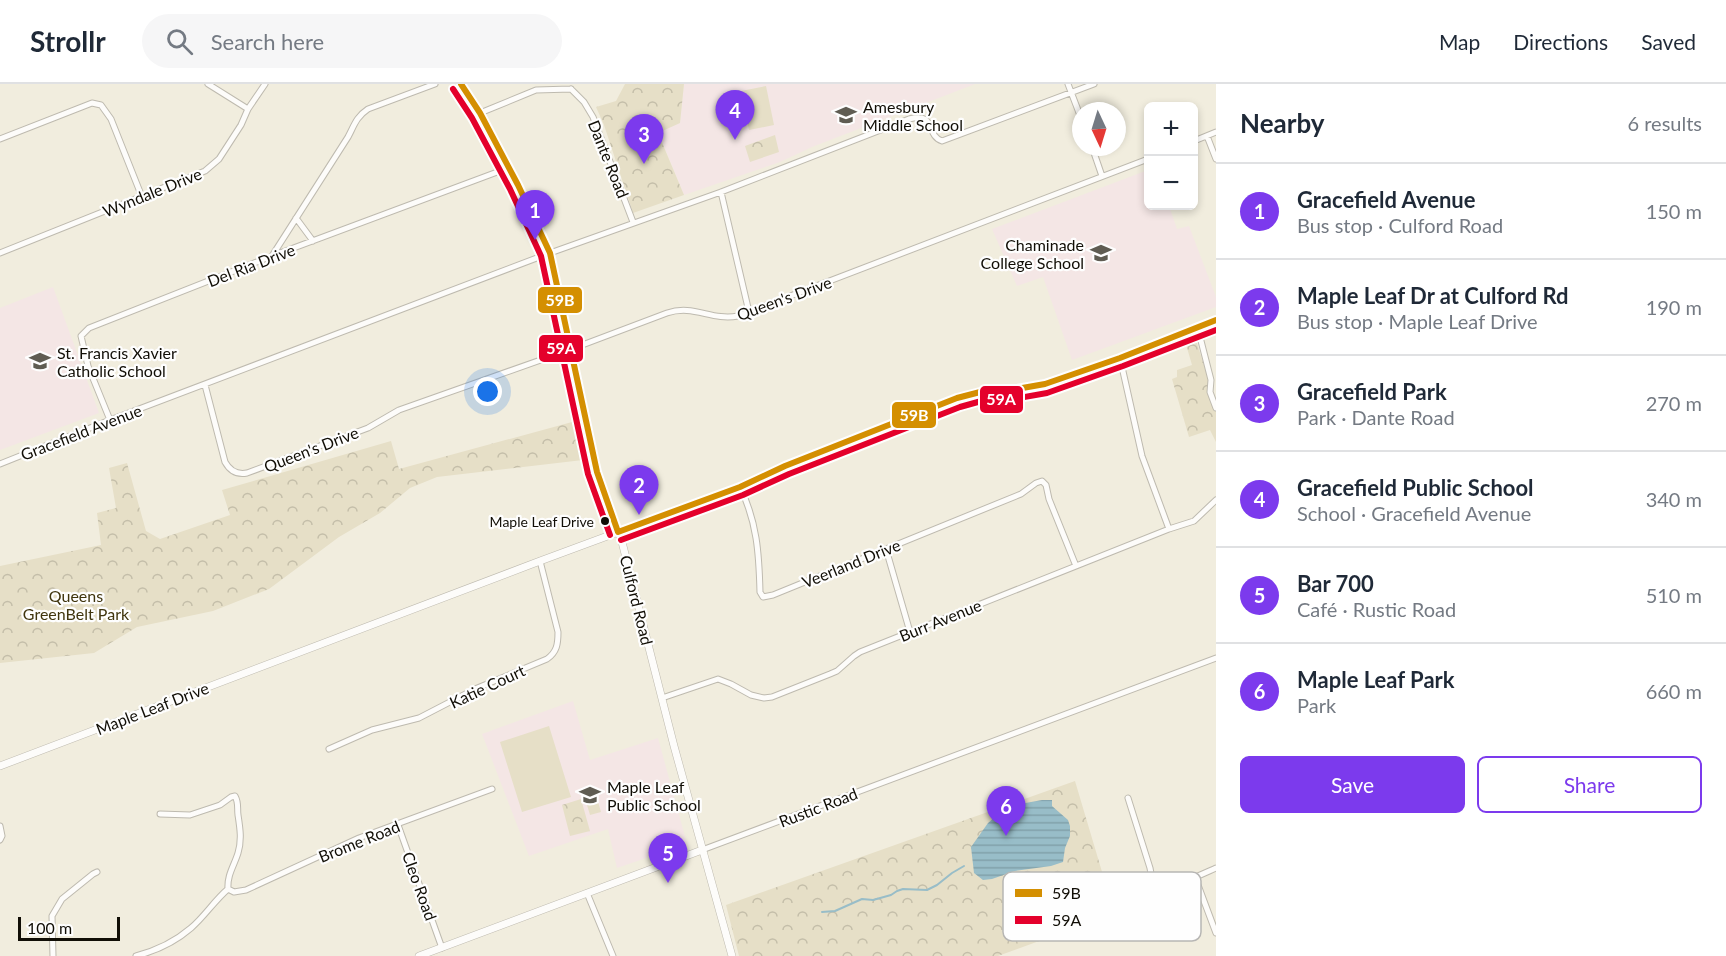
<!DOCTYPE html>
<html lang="en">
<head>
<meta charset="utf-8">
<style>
  body { margin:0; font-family:Lato,sans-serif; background:#f6f6f7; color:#1f2937 }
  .controls { position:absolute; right:18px; top:18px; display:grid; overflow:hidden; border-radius:9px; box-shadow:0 3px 9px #0003 }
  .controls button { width:54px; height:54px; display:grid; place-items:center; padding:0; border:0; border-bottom:2px solid #e0e1e3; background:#fff; color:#1f2937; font:30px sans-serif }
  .compass { position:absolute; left:1072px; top:18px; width:54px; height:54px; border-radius:50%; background:#fff; box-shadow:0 3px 9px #0003; rotate:176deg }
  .scale { position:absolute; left:18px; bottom:15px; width:102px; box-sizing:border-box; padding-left:6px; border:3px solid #110e06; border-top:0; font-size:16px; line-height:21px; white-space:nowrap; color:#110e06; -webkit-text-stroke:4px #fefefe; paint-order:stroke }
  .you { position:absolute; left:488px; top:308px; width:21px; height:21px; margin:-15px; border:4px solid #fff; border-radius:50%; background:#1a73e8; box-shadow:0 0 0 9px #1a73e833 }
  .badge { display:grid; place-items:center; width:39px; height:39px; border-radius:50%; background:#7c3aed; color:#fff; font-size:20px; font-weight:700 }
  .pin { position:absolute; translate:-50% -50px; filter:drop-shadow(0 2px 3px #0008) }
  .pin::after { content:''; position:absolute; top:32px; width:21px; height:18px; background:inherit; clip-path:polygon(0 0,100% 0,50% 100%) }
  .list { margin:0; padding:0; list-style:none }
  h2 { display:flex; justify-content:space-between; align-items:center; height:78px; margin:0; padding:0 24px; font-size:26px }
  h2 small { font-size:20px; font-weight:400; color:#747a83 }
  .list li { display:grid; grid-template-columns:39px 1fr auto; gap:18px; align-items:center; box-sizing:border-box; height:96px; padding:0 24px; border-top:2px solid #e0e1e3 }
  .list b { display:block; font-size:22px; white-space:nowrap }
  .list p { margin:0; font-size:20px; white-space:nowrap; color:#747a83 }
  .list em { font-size:20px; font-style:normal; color:#747a83 }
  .actions { display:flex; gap:12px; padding:18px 24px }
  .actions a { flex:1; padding:14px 0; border:2px solid #7c3aed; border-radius:9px; text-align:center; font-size:21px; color:#7c3aed }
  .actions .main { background:#7c3aed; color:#fff }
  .icon { flex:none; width:33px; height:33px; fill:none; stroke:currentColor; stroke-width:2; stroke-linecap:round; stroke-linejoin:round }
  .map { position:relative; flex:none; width:1216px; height:872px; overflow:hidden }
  header { display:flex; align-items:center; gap:36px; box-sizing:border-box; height:84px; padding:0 30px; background:#fff; border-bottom:2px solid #e0e1e3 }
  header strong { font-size:28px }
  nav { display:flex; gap:33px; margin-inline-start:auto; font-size:21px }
  .search { width:420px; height:54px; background:#f6f6f7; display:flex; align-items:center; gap:15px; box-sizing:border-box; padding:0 21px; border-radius:33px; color:#747a83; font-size:22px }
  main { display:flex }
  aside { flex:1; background:#fff }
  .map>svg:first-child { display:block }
</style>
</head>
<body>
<header>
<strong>Strollr</strong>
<div class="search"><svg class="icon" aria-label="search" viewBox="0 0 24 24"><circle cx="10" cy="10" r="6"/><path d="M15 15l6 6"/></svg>Search here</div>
<nav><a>Map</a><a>Directions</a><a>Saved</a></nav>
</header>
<main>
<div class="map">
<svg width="1216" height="872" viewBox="0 0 1216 872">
  <defs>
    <pattern id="park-crowns" width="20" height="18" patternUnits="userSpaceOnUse" patternTransform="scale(1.5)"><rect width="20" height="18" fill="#e6dfc7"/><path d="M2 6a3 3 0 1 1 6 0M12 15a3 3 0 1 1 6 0" fill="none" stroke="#c4bea9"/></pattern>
    <pattern id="water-rules" width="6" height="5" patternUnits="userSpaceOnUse" patternTransform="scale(1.5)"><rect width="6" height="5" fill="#98bdc8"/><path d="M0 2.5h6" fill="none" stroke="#82a1aa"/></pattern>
  </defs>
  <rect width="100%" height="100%" fill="#f1edde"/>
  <!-- education -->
  <path fill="#f4e6e5" d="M684,0H975L812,63L780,78L684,111L658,48L680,39Z
    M1148,86V122H1169L1177,145L1189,142L1216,213V223L1072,276L1043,193L1017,202L992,145Z
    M53,203L99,329L0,366V224Z
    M573,617L590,676L658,654L687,760L617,784L608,745L529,772L482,650Z"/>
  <!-- grass -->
  <path fill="#e6dfc7" d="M766,2L774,41L749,46L741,7Z
    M549,642L571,713L522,728L500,658Z
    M595,707L601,728L590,731L584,711Z"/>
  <!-- park -->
  <path fill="url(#park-crowns)" d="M625,0H684L680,39L658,49L684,111L633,129L604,41L596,23L616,17Z
    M775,51L779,68L750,78L745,62Z
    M1195,253L1216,319V358L1210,346L1189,353L1172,295L1177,293V286L1192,281L1185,257Z
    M572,338L583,376L437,393L410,404L380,429L339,453L269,505L213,527L137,543L94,569L0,579V482L101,461L97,429L116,424L109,384L127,379L146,447L160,455L230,431L222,406L391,357L399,385Z
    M1075,697L1108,808L1116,822L1157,808L1164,809L1157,816L1113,830L998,872H739L726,821Z
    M581,715L590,747L570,752L562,721Z"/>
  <!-- water -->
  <path fill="url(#water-rules)" d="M1042,716H1052V722L1068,736L1070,742V752L1065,764L1063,778L1051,782L1015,787L992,795L983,796L974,789L971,763L988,739L996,732L1015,721Z"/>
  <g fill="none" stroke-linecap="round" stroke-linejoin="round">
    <!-- stream -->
    <path stroke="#98bdc8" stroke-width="2" d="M822,828L835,827L862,815L873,816L891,811L897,807L903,805L927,806L937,801L952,789L964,782"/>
    <defs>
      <path id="minor" d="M208,0L248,25
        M1068,0L1081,34
        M571,5L584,18L593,33L633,138
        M480,29L536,6L571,5
        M1207,52L1216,75
        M0,55L92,19L101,21L111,35L142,113
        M1194,57L1216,48
        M1092,63L1102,92
        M721,108L749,228
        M296,134L313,157
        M0,169L205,87L219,75L241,41L248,25L265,0
        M272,172L348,53C354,42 356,33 368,25L435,0
        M1199,249L1211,296L1210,308L1216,324
        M1120,274L1142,372L1169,445
        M205,301L225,378C230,387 237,391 247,389L368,344L399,326L569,266L667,229C694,220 711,237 738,232L1148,75
        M110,336L88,282L81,252L89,244L272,172L508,84
        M0,380L110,336L550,169L721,108L909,35C937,28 925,51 942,57L1094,0
        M740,403C757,438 759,469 760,508L763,513L773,511L1021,410L1036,399L1042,397L1046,401L1049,415L1076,482
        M886,465L910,548
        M662,614L718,595L731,600L751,611L764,614L772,613L830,590L837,587L854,572L860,568L1169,445L1194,437L1216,416
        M329,665L372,646L419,634L475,605L547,575C557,568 558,560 558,548L540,477
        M1128,714L1150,784L1152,795L1156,801C1177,803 1198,792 1216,784
        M398,741L442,864
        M0,742L2,752L0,756
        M702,766L1216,574
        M1195,793L1216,849
        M228,805L234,808L246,806L359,754L492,705
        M587,809L613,872
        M53,872L52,832L62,815L93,790L97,788
        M136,872C155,867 176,857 191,844C205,832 214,817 228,805C227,791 234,782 238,769C242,756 240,744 238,731C237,724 239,719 235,712L231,713L220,721L190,731L160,730"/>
      <path id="tertiary" d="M461,0L480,29L518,101L550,169L569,266L597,388L622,458L674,662L732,872
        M0,682L540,477L740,403L785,382L957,314L984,307L1011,306L1045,300L1120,274L1216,236
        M419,872L702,766"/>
    </defs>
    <!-- minor casing -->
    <use href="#minor" stroke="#bebaaf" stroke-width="7"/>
    <!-- tertiary casing -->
    <use href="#tertiary" stroke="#bebaaf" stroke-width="8"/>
    <!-- minor -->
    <use href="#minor" stroke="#fdfcfa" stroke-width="5"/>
    <!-- tertiary -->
    <use href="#tertiary" stroke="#fdfcfa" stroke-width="7"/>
    <defs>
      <path id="bus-1" d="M461,0L480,29L518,101L550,169L597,388L618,448
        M618,448L740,403L785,382L957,314L984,307L1011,306L1045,300L1120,274L1216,236"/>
      <path id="bus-2" d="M453,5L472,34L510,105L541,172L588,390L610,451
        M621,456L743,411L789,390L960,323L985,316L1013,315L1047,309L1123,282L1216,246"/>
    </defs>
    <!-- bus-1 casing -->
    <use href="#bus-1" stroke="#fefefe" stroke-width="10"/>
    <!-- bus-2 casing -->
    <use href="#bus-2" stroke="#fefefe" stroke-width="10"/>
    <!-- bus-1 -->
    <use href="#bus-1" stroke="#d48f01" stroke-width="6"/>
    <!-- bus-2 -->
    <use href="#bus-2" stroke="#e4002b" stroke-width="6"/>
  </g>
  <!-- icons -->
  <defs>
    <symbol id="school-bare" viewBox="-9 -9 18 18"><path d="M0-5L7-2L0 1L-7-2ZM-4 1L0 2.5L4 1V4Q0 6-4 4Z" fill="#5f5c52" stroke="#fefefe" stroke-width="2.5" paint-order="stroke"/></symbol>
  </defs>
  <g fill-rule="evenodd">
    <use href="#school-bare" x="831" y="16" width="30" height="30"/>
    <use href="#school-bare" x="1086" y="154" width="30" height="30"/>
    <use href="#school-bare" x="25" y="262" width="30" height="30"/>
    <use href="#school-bare" x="575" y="696" width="30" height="30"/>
  </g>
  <!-- markers -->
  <circle fill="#110e06" stroke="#fefefe" stroke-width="2" cx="605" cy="437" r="5"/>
  <g text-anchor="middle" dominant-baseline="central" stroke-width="4.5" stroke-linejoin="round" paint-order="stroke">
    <!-- bus labels -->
    <g font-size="14" fill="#110e06" stroke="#fefefe" text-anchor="end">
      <text x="594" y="437">Maple Leaf Drive</text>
    </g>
    <!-- poi labels -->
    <g font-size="16" fill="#110e06" stroke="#fefefe" text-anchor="start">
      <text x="863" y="22">Amesbury<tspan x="863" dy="18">Middle School</tspan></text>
      <text x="1084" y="160" text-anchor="end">Chaminade<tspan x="1084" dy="18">College School</tspan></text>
      <text x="57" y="268">St. Francis Xavier<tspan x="57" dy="18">Catholic School</tspan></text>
      <text x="607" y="702">Maple Leaf<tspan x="607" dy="18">Public School</tspan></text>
    </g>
    <!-- street labels -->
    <g font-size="16" fill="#110e06" stroke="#fefefe">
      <text transform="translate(609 75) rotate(68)">Dante Road</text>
      <text transform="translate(152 108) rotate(-22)">Wyndale Drive</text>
      <text transform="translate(251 181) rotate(-21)">Del Ria Drive</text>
      <text transform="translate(784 214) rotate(-20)">Queen's Drive</text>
      <text transform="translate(81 348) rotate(-21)">Gracefield Avenue</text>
      <text transform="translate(311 365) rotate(-21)">Queen's Drive</text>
      <text transform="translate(851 479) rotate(-22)">Veerland Drive</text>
      <text transform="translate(637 516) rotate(76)">Culford Road</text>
      <text transform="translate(940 536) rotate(-22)">Burr Avenue</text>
      <text transform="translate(487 602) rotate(-25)">Katie Court</text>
      <text transform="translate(152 624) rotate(-21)">Maple Leaf Drive</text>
      <text transform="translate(818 723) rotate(-21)">Rustic Road</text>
      <text transform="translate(359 757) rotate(-22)">Brome Road</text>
      <text transform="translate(420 802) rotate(70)">Cleo Road</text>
    </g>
    <!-- park labels -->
    <g font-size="16" fill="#40350e" stroke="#fefefe">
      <text x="76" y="511">Queens<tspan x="76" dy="18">GreenBelt Park</tspan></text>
    </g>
  </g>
  <!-- legend -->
  <rect x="1003" y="788" width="198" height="69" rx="9" fill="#fefefe" stroke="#b7b6b4" stroke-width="1.5"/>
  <rect x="1015" y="805" width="27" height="8" fill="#d48f01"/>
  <rect x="1015" y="832" width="27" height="8" fill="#e4002b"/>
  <g font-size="16" fill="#110e06">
    <text x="1052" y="815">59B</text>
    <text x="1052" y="842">59A</text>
  </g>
  <g stroke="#fefefe" stroke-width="2">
    <rect x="537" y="202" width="46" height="28" rx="6" fill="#d48f01"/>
    <rect x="538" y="250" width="46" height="29" rx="6" fill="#e4002b"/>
    <rect x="979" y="301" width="45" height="29" rx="6" fill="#e4002b"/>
    <rect x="891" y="317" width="46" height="28" rx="6" fill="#d48f01"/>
  </g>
  <g font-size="16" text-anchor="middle" font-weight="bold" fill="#fff">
    <text x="560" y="222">59B</text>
    <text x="561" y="270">59A</text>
    <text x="1001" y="321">59A</text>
    <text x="914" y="337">59B</text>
  </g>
</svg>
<div class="controls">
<button>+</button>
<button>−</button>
</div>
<svg class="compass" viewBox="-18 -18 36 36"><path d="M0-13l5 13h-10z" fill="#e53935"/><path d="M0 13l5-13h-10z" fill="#747a83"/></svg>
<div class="scale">100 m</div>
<div class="you"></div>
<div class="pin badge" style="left:535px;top:156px">1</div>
<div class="pin badge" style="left:639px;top:431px">2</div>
<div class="pin badge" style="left:644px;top:80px">3</div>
<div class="pin badge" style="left:735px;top:56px">4</div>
<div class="pin badge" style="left:668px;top:799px">5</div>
<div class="pin badge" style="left:1006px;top:752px">6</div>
</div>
<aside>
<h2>Nearby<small>6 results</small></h2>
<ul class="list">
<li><span class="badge">1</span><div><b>Gracefield Avenue</b><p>Bus stop · Culford Road</p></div><em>150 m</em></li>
<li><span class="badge">2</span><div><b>Maple Leaf Dr at Culford Rd</b><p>Bus stop · Maple Leaf Drive</p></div><em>190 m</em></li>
<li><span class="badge">3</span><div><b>Gracefield Park</b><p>Park · Dante Road</p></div><em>270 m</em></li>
<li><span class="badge">4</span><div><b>Gracefield Public School</b><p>School · Gracefield Avenue</p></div><em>340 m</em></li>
<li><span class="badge">5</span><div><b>Bar 700</b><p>Café · Rustic Road</p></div><em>510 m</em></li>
<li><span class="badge">6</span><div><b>Maple Leaf Park</b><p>Park</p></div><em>660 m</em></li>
</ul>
<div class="actions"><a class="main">Save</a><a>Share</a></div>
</aside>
</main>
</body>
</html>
